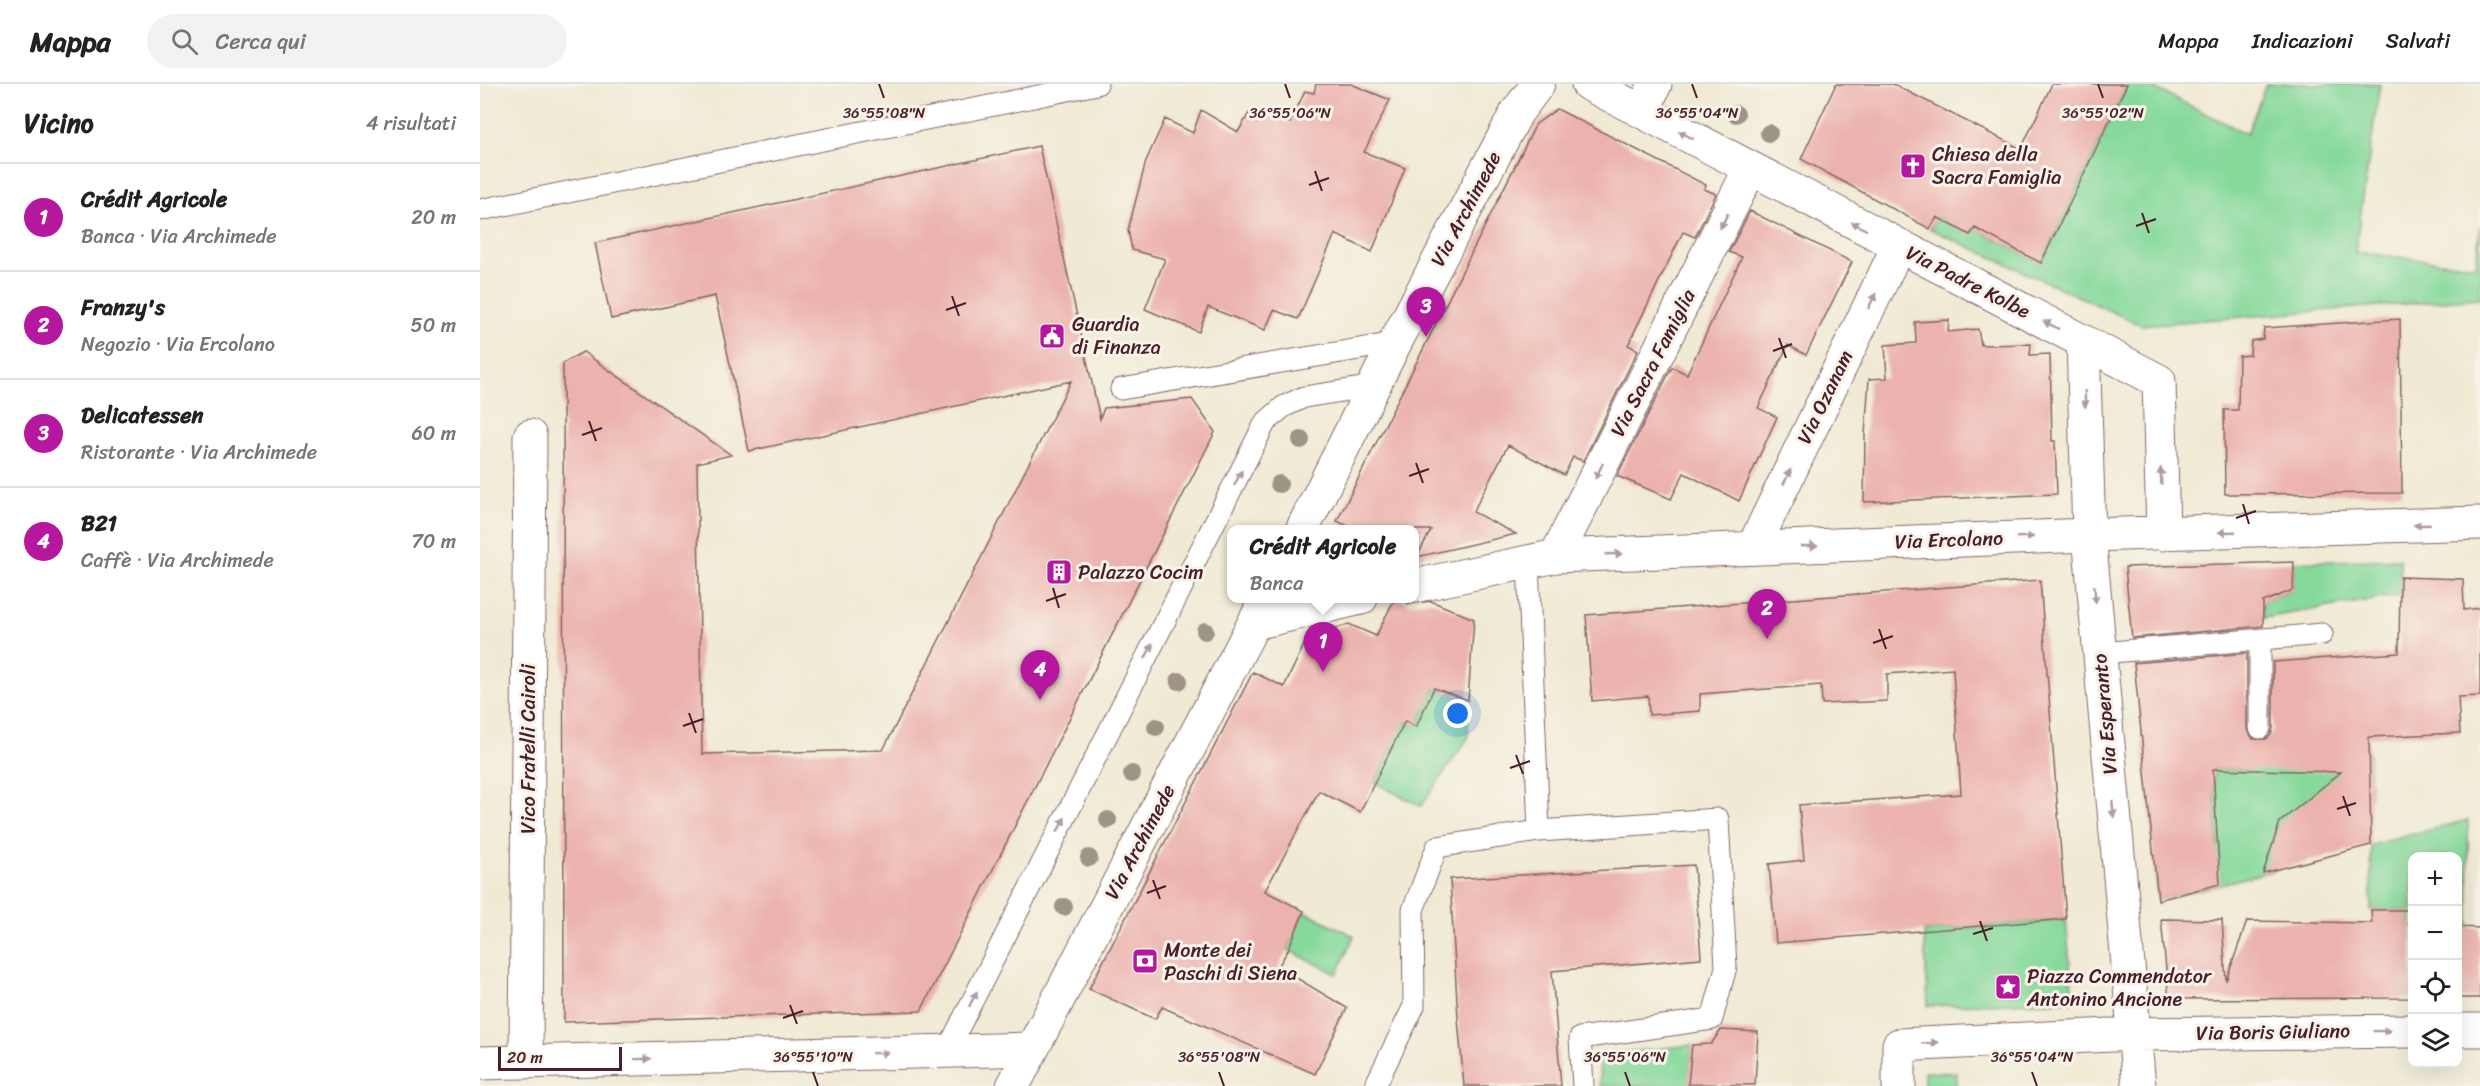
<!DOCTYPE html>
<html lang="it">
<head>
<meta charset="utf-8">
<style>
  body { margin:0; font-family:Sriracha,sans-serif; background:#f2f2f2; color:#222 }
  .controls { position:absolute; right:18px; bottom:18px; display:grid; overflow:hidden; border-radius:12px; box-shadow:0 6px 24px #0002 }
  .controls button { width:54px; height:54px; display:grid; place-items:center; padding:0; border:0; border-bottom:2px solid #e0e0e0; background:#fff; color:#222; font:30px sans-serif }
  .scale { position:absolute; left:18px; bottom:15px; width:124px; box-sizing:border-box; padding-left:6px; border:3px solid #4a1f2b; border-top:0; font-size:16px; line-height:21px; white-space:nowrap; color:#4a1f2b; -webkit-text-stroke:4px #f7f3e8; paint-order:stroke }
  .you { position:absolute; left:978px; top:630px; width:21px; height:21px; margin:-15px; border:4px solid #fff; border-radius:50%; background:#1a73e8; box-shadow:0 0 0 9px #1a73e833 }
  .badge { display:grid; place-items:center; width:39px; height:39px; border-radius:50%; background:#b5179e; color:#fff; font-size:20px; font-weight:700 }
  .pin { position:absolute; translate:-50% -50px; filter:drop-shadow(0 2px 3px #0008) }
  .pin::after { content:''; position:absolute; top:32px; width:21px; height:18px; background:inherit; clip-path:polygon(0 0,100% 0,50% 100%) }
  .popup { position:absolute; left:747px; top:441px; width:192px; height:78px; box-sizing:border-box; display:grid; place-content:center; border-radius:12px; background:#fff; filter:drop-shadow(0 2px 4px #0005); font-size:20px; white-space:nowrap; color:#767676 }
  .popup b { font-size:22px; color:#222 }
  .popup::after { content:''; position:absolute; left:50%; top:100%; margin-left:-12px; border:12px solid transparent; border-top-color:#fff }
  .list { margin:0; padding:0; list-style:none }
  h2 { display:flex; justify-content:space-between; align-items:center; height:78px; margin:0; padding:0 24px; font-size:26px }
  h2 small { font-size:20px; font-weight:400; color:#767676 }
  .list li { display:grid; grid-template-columns:39px 1fr auto; gap:18px; align-items:center; box-sizing:border-box; height:108px; padding:0 24px; border-top:2px solid #e0e0e0 }
  .list b { display:block; font-size:22px; white-space:nowrap }
  .list p { margin:0; font-size:20px; white-space:nowrap; color:#767676 }
  .list em { font-size:20px; font-style:normal; color:#767676 }
  .icon { flex:none; width:33px; height:33px; fill:none; stroke:currentColor; stroke-width:2; stroke-linecap:round; stroke-linejoin:round }
  .map { position:relative; flex:none; width:2000px; height:1002px; overflow:hidden }
  header { display:flex; align-items:center; gap:36px; box-sizing:border-box; height:84px; padding:0 30px; background:#fff; border-bottom:2px solid #e0e0e0 }
  header strong { font-size:28px }
  nav { display:flex; gap:33px; margin-inline-start:auto; font-size:21px }
  .search { width:420px; height:54px; background:#f2f2f2; display:flex; align-items:center; gap:15px; box-sizing:border-box; padding:0 21px; border-radius:33px; color:#767676; font-size:22px }
  main { display:flex }
  aside { flex:1; background:#fff }
  .map>svg:first-child { display:block }
</style>
</head>
<body>
<header>
<strong>Mappa</strong>
<div class="search"><svg class="icon" aria-label="search" viewBox="0 0 24 24"><circle cx="10" cy="10" r="6"/><path d="M15 15l6 6"/></svg>Cerca qui</div>
<nav><a>Mappa</a><a>Indicazioni</a><a>Salvati</a></nav>
</header>
<main>
<aside>
<h2>Vicino<small>4 risultati</small></h2>
<ul class="list">
<li><span class="badge">1</span><div><b>Crédit Agricole</b><p>Banca · Via Archimede</p></div><em>20 m</em></li>
<li><span class="badge">2</span><div><b>Franzy's</b><p>Negozio · Via Ercolano</p></div><em>50 m</em></li>
<li><span class="badge">3</span><div><b>Delicatessen</b><p>Ristorante · Via Archimede</p></div><em>60 m</em></li>
<li><span class="badge">4</span><div><b>B21</b><p>Caffè · Via Archimede</p></div><em>70 m</em></li>
</ul>
</aside>
<div class="map">
<svg width="2000" height="1002" viewBox="0 0 2000 1002">
  <rect width="100%" height="100%" fill="#f7f3e8"/>
  <filter id="ink" filterUnits="userSpaceOnUse"><feTurbulence type="fractalNoise" baseFrequency=".0167" numOctaves="2"/><feDisplacementMap in="SourceGraphic" scale="12" xChannelSelector="R" yChannelSelector="G"/><feConvolveMatrix kernelMatrix="1 2 1 2 8 2 1 2 1" color-interpolation-filters="sRGB"/></filter>
  <filter id="wash" filterUnits="userSpaceOnUse"><feTurbulence type="fractalNoise" baseFrequency=".008" numOctaves="4" result="noise"/><feDisplacementMap in="SourceGraphic" scale="24" xChannelSelector="R" yChannelSelector="G"/><feGaussianBlur stdDeviation="1.35" result="paint"/><feColorMatrix in="noise" values="0 0 0 0 0 0 0 0 0 0 0 0 0 0 0 0 0 1.4 0 .05"/><feComposite in="paint" operator="in"/></filter>
  <g filter="url(#wash)">
    <rect width="100%" height="100%" fill="#f0ead4"/>
    <!-- green -->
    <path fill="#86d99b" stroke="#687c63" stroke-width="1.5" d="M1647,0H1666L1767,50L1786,0H1900L1875,168L1996,182L2000,143V214L1661,241L1450,145L1457,133L1490,150L1495,144L1561,179Z
      M1920,475V511L1783,534V518L1813,506L1814,478Z
      M954,604L988,616V654L941,722L895,699L914,658L868,608L936,643Z
      M1889,669L1890,712L1792,787L1678,816L1675,784L1713,763L1738,762L1733,685L1763,686L1801,675Z
      M1988,736L1989,844H1978V772H1932V844H1929L1928,826H1891V761Z
      M824,827L874,852L857,890L808,866Z
      M1586,835L1593,917L1448,922L1444,847Z
      M1212,961L1209,1002H1120L1119,971Z
      M1444,988L1477,989L1476,1002H1444Z"/>
    <g id="blocks">
      <!-- building -->
      <path fill="#ecb2ad" d="M836,0H871L910,16L884,68L925,84L892,168L855,150L818,235L794,226L785,246L728,223L719,248L665,225L685,175L652,166L648,146L666,77L685,35L713,49L721,26L758,48L771,26L810,39L825,7L834,9Z
        M1356,0H1413L1541,65L1572,0H1647L1561,179L1495,144L1490,151L1457,133L1450,145L1321,75Z
        M1077,25L1226,101L1224,105L1236,110L1215,153L1203,148L1148,261L1158,266L1103,377L1093,373L1084,391L1028,361L993,428L1036,450L937,473L951,446H876L857,437L1056,40Z
        M559,62L620,335L624,324L712,315L735,348L441,927L84,938L83,279L103,268L251,371L217,379L222,670L403,666L591,297L269,367L235,212L131,235L115,159Z
        M1270,127L1372,178L1326,271L1308,261L1278,324L1297,333L1259,417L1204,389L1191,415L1137,392L1192,283L1207,290L1262,173L1249,168Z
        M1920,235L1922,409L1745,410L1744,326H1758L1759,272L1770,271L1771,257L1783,255L1784,244Z
        M1469,236L1468,248L1498,245L1501,261L1551,260L1550,271L1570,270L1572,357H1575L1577,410L1384,418L1385,351L1389,295L1407,294L1405,261L1436,259L1435,238Z
        M1814,478L1813,506L1783,518V542L1652,554L1645,483Z
        M1920,493L1983,495L1984,526L2000,524V612L1978,613L1980,649L1889,653L1891,761L1783,789L1800,738L1861,688L1733,685L1740,800L1678,816L1654,579L1767,569V645L1773,655H1786L1791,651L1793,644V578L1919,569Z
        M1560,496L1586,835L1296,859L1289,780L1324,776L1319,721L1481,710L1473,585L1407,590V617L1342,620L1341,601L1220,610V627L1169,631L1168,612L1112,617L1106,531Z
        M915,514H920L929,520L951,517L994,535L988,616L954,604L936,643L925,637L880,728L839,707L785,807L824,827L808,866L798,883L867,924L835,990L682,923L675,935L609,905L773,588L804,603L825,559L839,566L848,547L869,540L896,552Z
        M1214,781L1221,874L1072,887L1081,1002H984L978,935L970,795Z
        M1891,826H1929V840H1932V914L1689,915L1681,835L1742,836L1746,897L1767,837L1892,839Z
        M1977,843L2000,844V914H1977Z
        M1241,946L1278,948L1275,1001L1208,1000L1212,961L1231,960Z"/>
    </g>
  </g>
  <g filter="url(#ink)">
    <use href="#blocks" fill-opacity="0" stroke="#846666" stroke-width="1.5"/>
    <g fill="none" stroke-linecap="round" stroke-linejoin="round">
      <defs>
        <path id="service" d="M0,126L617,0
          M641,305L915,259
          M1048,478L1059,747
          M1780,555V644
          M1620,569L1842,550
          M467,967L785,339L803,323L824,313L894,302
          M895,1002L934,922L933,826L957,763L1059,747L1238,735L1246,883L1232,935L1100,954L1103,1002"/>
        <path id="minor" d="M1108,0L1163,28
          M1175,0L1163,28L1679,297L1683,450
          M1603,257L1609,451L1659,1002
          M1273,464L1418,163
          M1076,472L1270,85
          M934,502L1076,472L1609,451L2000,439
          M775,539L881,514
          M1978,946H2000
          M46,978L50,352
          M0,979L551,965
          M1419,1002V961L1654,950L1932,947"/>
        <path id="primary" d="M822,446L915,259L1037,28L1058,0
          M533,1002L787,514"/>
      </defs>
      <!-- service casing -->
      <use href="#service" stroke="#846666" stroke-width="23"/>
      <!-- minor casing -->
      <use href="#minor" stroke="#846666" stroke-width="35"/>
      <!-- primary casing -->
      <use href="#primary" stroke="#846666" stroke-width="35"/>
      <!-- service -->
      <use href="#service" stroke="#fff" stroke-width="21"/>
      <!-- minor -->
      <use href="#minor" stroke="#fff" stroke-width="33"/>
      <!-- primary -->
      <use href="#primary" stroke="#fff" stroke-width="33"/>
    </g>
    <!-- trees -->
    <g fill="#9d9486">
      <circle cx="1256" cy="30" r="9"/>
      <circle cx="1289" cy="49" r="9"/>
      <circle cx="821" cy="356" r="9"/>
      <circle cx="799" cy="400" r="9"/>
      <circle cx="725" cy="547" r="9"/>
      <circle cx="699" cy="597" r="9"/>
      <circle cx="676" cy="643" r="9"/>
      <circle cx="652" cy="690" r="9"/>
      <circle cx="628" cy="736" r="9"/>
      <circle cx="609" cy="774" r="9"/>
      <circle cx="584" cy="823" r="9"/>
    </g>
    <!-- one-way arrows -->
    <defs><path id="oneway-solid" d="M-6-.8H1V-3.2L6.5 0L1 3.2V.8H-6Z" transform="scale(1.5)"/></defs>
    <g fill="#ae9aa0">
      <use href="#oneway-solid" transform="translate(1206 51) rotate(-152)"/>
      <use href="#oneway-solid" transform="translate(1244 137) rotate(117)"/>
      <use href="#oneway-solid" transform="translate(1379 142) rotate(-152)"/>
      <use href="#oneway-solid" transform="translate(1392 217) rotate(-64)"/>
      <use href="#oneway-solid" transform="translate(1571 241) rotate(-153)"/>
      <use href="#oneway-solid" transform="translate(1605 315) rotate(88)"/>
      <use href="#oneway-solid" transform="translate(1119 387) rotate(117)"/>
      <use href="#oneway-solid" transform="translate(1681 392) rotate(-92)"/>
      <use href="#oneway-solid" transform="translate(1307 393) rotate(-64)"/>
      <use href="#oneway-solid" transform="translate(758 394) rotate(-63)"/>
      <use href="#oneway-solid" transform="translate(1942 441) rotate(178)"/>
      <use href="#oneway-solid" transform="translate(1747 448) rotate(178)"/>
      <use href="#oneway-solid" transform="translate(1545 453) rotate(-2)"/>
      <use href="#oneway-solid" transform="translate(1329 462) rotate(-2)"/>
      <use href="#oneway-solid" transform="translate(1134 470) rotate(-2)"/>
      <use href="#oneway-solid" transform="translate(1615 510) rotate(85)"/>
      <use href="#oneway-solid" transform="translate(669 567) rotate(-63)"/>
      <use href="#oneway-solid" transform="translate(1633 725) rotate(85)"/>
      <use href="#oneway-solid" transform="translate(581 741) rotate(-63)"/>
      <use href="#oneway-solid" transform="translate(493 915) rotate(-63)"/>
      <use href="#oneway-solid" transform="translate(1902 947) rotate(-1)"/>
      <use href="#oneway-solid" transform="translate(1450 959) rotate(-3)"/>
      <use href="#oneway-solid" transform="translate(400 969) rotate(-1)"/>
      <use href="#oneway-solid" transform="translate(163 975) rotate(-1)"/>
    </g>
  </g>
  <!-- ticks -->
  <path fill="none" stroke="#4a1f2b" stroke-width="2" d="M399,0L404,14M805,0L810,14M1212,0L1217,14M1618,0L1623,14M835,87L842,107M829,101L849,94M1662,129L1669,149M1656,142L1676,135M472,212L479,232M466,226L486,219M1299,254L1306,274M1293,267L1312,260M109,337L116,357M102,351L122,344M936,379L943,399M929,392L949,385M1763,420L1769,440M1756,434L1776,427M573,504L579,524M566,517L586,510M1399,545L1406,565M1393,559L1413,552M209,629L216,649M203,642L223,635M1036,671L1043,690M1030,684L1050,677M1863,712L1870,732M1857,725L1876,719M673,796L680,815M667,809L686,802M1500,837L1507,857M1493,850L1513,844M310,921L317,940M303,934L323,927M333,988L338,1002M739,988L744,1002M1145,988L1150,1002M1552,988L1557,1002"/>
  <!-- icons -->
  <defs>
    <symbol id="church-square" viewBox="-11 -11 22 22"><rect x="-9" y="-9" width="18" height="18" rx="4" fill="#b5179e" stroke="#f7f3e8"/><path d="M-1.2-6h2.4v3.5h3.3v2.4h-3.3V6h-2.4V-.1h-3.3v-2.4h3.3Z" fill="#fff"/></symbol>
    <symbol id="civic-square" viewBox="-11 -11 22 22"><rect x="-9" y="-9" width="18" height="18" rx="4" fill="#b5179e" stroke="#f7f3e8"/><path d="M-.6-6.5H3V-4.5H.6V-3L4-1V1h2V6H-6V1h2V-1L-.6-3ZM-1.2 2.5V6h2.4V2.5Z" fill="#fff"/></symbol>
    <symbol id="building-square" viewBox="-11 -11 22 22"><rect x="-9" y="-9" width="18" height="18" rx="4" fill="#b5179e" stroke="#f7f3e8"/><path d="M-4-6H4V6H1V3H-1V6H-4ZM-2.5-4.3h1.7v1.8h-1.7ZM.8-4.3h1.7v1.8H.8ZM-2.5-1h1.7V.8h-1.7ZM.8-1h1.7V.8H.8Z" fill="#fff"/></symbol>
    <symbol id="bank-square" viewBox="-11 -11 22 22"><rect x="-9" y="-9" width="18" height="18" rx="4" fill="#b5179e" stroke="#f7f3e8"/><path d="M-6-4H6V4H-6ZM0-2.3a2.3 2.3 0 1 0 0 4.6a2.3 2.3 0 1 0 0-4.6Z" fill="#fff"/></symbol>
    <symbol id="sight-square" viewBox="-11 -11 22 22"><rect x="-9" y="-9" width="18" height="18" rx="4" fill="#b5179e" stroke="#f7f3e8"/><path d="M0-6L1.8-2.2L6-1.7L2.9 1.2L3.7 5.4L0 3.3L-3.7 5.4L-2.9 1.2L-6-1.7L-1.8-2.2Z" fill="#fff"/></symbol>
  </defs>
  <g fill-rule="evenodd">
    <use href="#church-square" x="1418" y="67" width="30" height="30"/>
    <use href="#civic-square" x="557" y="237" width="30" height="30"/>
    <use href="#building-square" x="564" y="473" width="30" height="30"/>
    <use href="#bank-square" x="650" y="862" width="30" height="30"/>
    <use href="#sight-square" x="1513" y="888" width="30" height="30"/>
  </g>
  <g text-anchor="middle" dominant-baseline="central" stroke-width="6" stroke-linejoin="round" paint-order="stroke">
    <!-- poi labels -->
    <g font-size="20" fill="#4a1f2b" stroke="#f7f3e8" text-anchor="start">
      <text x="1452" y="70">Chiesa della<tspan x="1452" dy="23">Sacra Famiglia</tspan></text>
      <text x="592" y="240">Guardia<tspan x="592" dy="23">di Finanza</tspan></text>
      <text x="598" y="488">Palazzo Cocim</text>
      <text x="684" y="866">Monte dei<tspan x="684" dy="23">Paschi di Siena</tspan></text>
      <text x="1547" y="892">Piazza Commendator<tspan x="1547" dy="23">Antonino Ancione</tspan></text>
    </g>
    <!-- street labels -->
    <g font-size="20" fill="#4a1f2b" stroke="#f7f3e8">
      <text transform="translate(986 125) rotate(-62)">Via Archimede</text>
      <text transform="translate(1488 198) rotate(27)">Via Padre Kolbe</text>
      <text transform="translate(1173 279) rotate(-63)">Via Sacra Famiglia</text>
      <text transform="translate(1345 313) rotate(-64)">Via Ozanam</text>
      <text transform="translate(1469 456) rotate(-2)">Via Ercolano</text>
      <text transform="translate(1625 630) rotate(-95)">Via Esperanto</text>
      <text transform="translate(48 665) rotate(-90)">Vico Fratelli Cairoli</text>
      <text transform="translate(660 758) rotate(-62)">Via Archimede</text>
      <text transform="translate(1793 948) rotate(-1)">Via Boris Giuliano</text>
    </g>
  </g>
  <g font-size="15" text-anchor="middle" fill="#4a1f2b" stroke="#f7f3e8" stroke-width="6" stroke-linejoin="round" paint-order="stroke">
    <text x="810" y="34">36°55'06"N</text>
    <text x="1623" y="34">36°55'02"N</text>
    <text x="404" y="34">36°55'08"N</text>
    <text x="1217" y="34">36°55'04"N</text>
    <text x="333" y="978">36°55'10"N</text>
    <text x="739" y="978">36°55'08"N</text>
    <text x="1145" y="978">36°55'06"N</text>
    <text x="1552" y="978">36°55'04"N</text>
  </g>
</svg>
<div class="controls">
<button>+</button>
<button>−</button>
<button><svg class="icon" aria-label="locate" viewBox="0 0 24 24"><circle cx="12" cy="12" r="6"/><path d="M12 2v4M12 18v4M2 12h4M18 12h4"/></svg></button>
<button><svg class="icon" aria-label="layers" viewBox="0 0 24 24"><path d="M12 4l9 5-9 5-9-5zM3 14l9 5 9-5"/></svg></button>
</div>
<div class="scale">20 m</div>
<div class="you"></div>
<div class="pin badge" style="left:843px;top:588px">1</div>
<div class="popup"><b>Crédit Agricole</b>Banca</div>
<div class="pin badge" style="left:1287px;top:555px">2</div>
<div class="pin badge" style="left:946px;top:253px">3</div>
<div class="pin badge" style="left:560px;top:616px">4</div>
</div>
</main>
</body>
</html>
